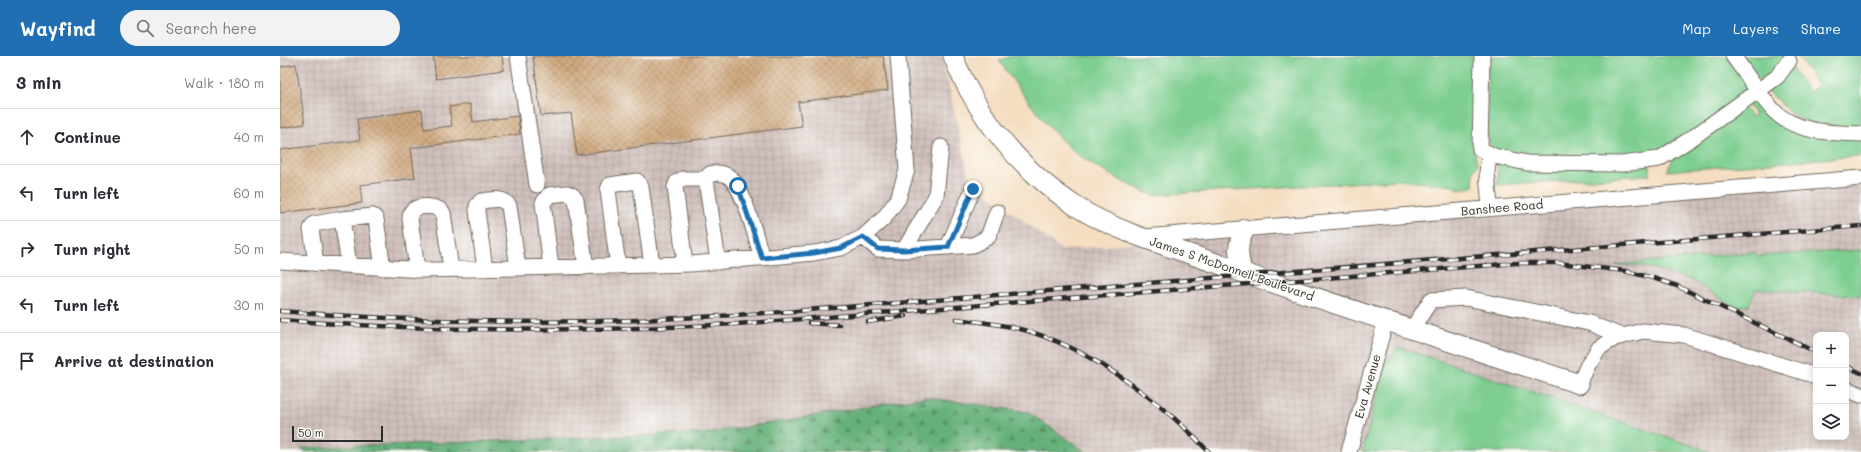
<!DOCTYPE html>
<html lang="en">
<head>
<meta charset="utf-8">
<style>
  body { margin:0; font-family:Mali,sans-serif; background:#f2f2f3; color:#2b2b33 }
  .controls { position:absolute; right:12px; bottom:12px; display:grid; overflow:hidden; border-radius:8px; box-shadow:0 2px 10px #0003 }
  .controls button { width:36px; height:36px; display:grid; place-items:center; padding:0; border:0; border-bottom:1px solid #e1e1e2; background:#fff; color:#2b2b33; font:20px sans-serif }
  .scale { position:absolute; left:12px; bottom:10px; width:91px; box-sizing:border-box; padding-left:4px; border:2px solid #2b2b2b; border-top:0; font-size:11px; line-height:14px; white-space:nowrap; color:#2b2b2b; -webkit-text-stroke:3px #fdfcf7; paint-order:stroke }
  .stop { position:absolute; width:12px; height:12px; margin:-9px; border:3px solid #1f6fb2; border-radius:50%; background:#fff }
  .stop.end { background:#1f6fb2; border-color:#fff; box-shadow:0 1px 4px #0008 }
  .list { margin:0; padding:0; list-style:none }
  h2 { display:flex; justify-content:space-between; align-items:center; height:52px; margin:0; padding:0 16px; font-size:17px }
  h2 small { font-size:13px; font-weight:400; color:#7c7c81 }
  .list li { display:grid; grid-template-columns:26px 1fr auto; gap:12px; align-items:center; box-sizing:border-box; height:56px; padding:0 16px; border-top:1px solid #e1e1e2 }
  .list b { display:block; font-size:15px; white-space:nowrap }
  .list em { font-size:13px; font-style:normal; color:#7c7c81 }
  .icon { flex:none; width:22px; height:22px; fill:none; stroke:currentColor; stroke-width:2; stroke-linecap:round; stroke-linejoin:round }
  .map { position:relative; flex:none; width:1581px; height:396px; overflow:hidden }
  header { display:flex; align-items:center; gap:24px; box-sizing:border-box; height:56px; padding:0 20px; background:#1f6fb2; color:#fff }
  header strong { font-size:19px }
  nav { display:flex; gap:22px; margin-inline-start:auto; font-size:14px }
  .search { width:280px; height:36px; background:#f2f2f3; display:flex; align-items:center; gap:10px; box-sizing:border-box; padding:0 14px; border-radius:22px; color:#7c7c81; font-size:15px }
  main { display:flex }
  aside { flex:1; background:#fff }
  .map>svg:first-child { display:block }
</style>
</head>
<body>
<header>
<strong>Wayfind</strong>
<div class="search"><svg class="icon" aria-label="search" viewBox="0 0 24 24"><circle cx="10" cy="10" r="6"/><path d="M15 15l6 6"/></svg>Search here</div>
<nav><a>Map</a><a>Layers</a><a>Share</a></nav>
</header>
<main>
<aside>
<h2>3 min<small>Walk · 180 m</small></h2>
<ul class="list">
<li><svg class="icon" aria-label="ahead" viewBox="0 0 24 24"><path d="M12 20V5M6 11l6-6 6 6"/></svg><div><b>Continue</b></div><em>40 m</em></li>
<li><svg class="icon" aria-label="left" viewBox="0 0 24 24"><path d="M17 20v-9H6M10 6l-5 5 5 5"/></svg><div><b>Turn left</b></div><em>60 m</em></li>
<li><svg class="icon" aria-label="right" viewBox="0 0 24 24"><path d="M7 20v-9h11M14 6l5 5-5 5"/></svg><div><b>Turn right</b></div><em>50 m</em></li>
<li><svg class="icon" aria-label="left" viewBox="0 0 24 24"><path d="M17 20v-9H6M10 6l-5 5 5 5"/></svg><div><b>Turn left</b></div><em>30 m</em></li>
<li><svg class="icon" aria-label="arrive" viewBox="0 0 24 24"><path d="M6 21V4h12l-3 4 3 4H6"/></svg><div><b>Arrive at destination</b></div></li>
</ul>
</aside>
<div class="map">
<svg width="1581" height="396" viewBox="0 0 1581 396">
  <defs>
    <pattern id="industrial-grid" width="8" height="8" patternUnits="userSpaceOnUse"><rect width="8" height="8" fill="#d0c0bc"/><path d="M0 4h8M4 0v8" fill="none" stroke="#b3a5a2"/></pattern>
    <pattern id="forest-firs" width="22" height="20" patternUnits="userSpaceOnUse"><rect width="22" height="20" fill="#66b17a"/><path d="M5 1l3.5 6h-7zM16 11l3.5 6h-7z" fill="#549064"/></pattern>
    <pattern id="building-cross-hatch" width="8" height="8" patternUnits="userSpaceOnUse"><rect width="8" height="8" fill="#d0a97f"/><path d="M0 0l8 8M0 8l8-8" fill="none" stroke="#a98a68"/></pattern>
  </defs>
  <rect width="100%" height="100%" fill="#fdfcf7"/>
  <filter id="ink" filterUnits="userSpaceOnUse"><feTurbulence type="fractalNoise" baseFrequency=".025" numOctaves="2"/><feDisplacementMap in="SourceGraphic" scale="8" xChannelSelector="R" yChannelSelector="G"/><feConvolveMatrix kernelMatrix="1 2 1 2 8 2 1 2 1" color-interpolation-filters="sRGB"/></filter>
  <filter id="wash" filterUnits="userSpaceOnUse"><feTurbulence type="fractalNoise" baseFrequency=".012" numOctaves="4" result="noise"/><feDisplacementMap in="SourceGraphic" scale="16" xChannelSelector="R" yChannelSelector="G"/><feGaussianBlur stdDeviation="0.9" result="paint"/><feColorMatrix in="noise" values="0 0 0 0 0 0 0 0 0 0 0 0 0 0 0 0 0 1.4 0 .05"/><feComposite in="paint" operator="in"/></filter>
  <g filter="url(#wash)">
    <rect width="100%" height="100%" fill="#f4ddc0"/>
    <!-- industrial -->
    <path fill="url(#industrial-grid)" fill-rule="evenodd" d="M0,0H662L690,125L782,194L1581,117V396H0ZM1536,279H1566V381H1536Z"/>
    <!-- green -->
    <path fill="#7dce90" stroke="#547c5e" d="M730,0H1198V85L1192,87L1198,109L1194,114L1193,131L1179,133L1173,130L1119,124L872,139C846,128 821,115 799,99C770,78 741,35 719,5Z
      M1207,0H1451L1476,32L1404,84L1363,102L1242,101L1211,93L1208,82Z
      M1461,0H1510L1482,28Z
      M1518,0H1581V74L1529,66L1514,61L1486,33L1512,12L1529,36L1538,30Z
      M1480,37L1497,60L1581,82V100L1387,115L1394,101L1463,50L1471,61L1475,59L1467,47Z
      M1218,107L1370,109V119L1217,129Z
      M1581,194V240L1476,233L1469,249L1456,252L1411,224L1363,210L1335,209L1473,196L1478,200Z
      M1119,291L1431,396H1082L1105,309Z"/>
    <!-- forest -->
    <path fill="url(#forest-firs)" stroke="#486e52" d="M645,341L748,356L806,396H25L21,392L430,377Z"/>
    <g id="blocks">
      <!-- building -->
      <path fill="url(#building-cross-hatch)" d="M153,0H222L224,14L156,23Z
        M253,0H603L608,34L518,46L522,70L297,99L291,57L261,60Z
        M16,8L25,68L0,72V11Z
        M190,48L193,66L238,60L240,78L131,92L135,122L80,129L82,147L0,157V94L80,84L77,63L142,54L144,73L172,70L169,51Z"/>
    </g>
  </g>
  <g filter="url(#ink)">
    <use href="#blocks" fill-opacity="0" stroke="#71695f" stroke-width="1"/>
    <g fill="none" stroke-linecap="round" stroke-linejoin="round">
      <defs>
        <path id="minor" d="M238,0L257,129
          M1202,0L1200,93L1214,100L1247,107L1342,108L1379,103L1412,82L1497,21L1509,5
          M1453,0C1466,17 1480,40 1494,55C1516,77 1552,77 1581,78
          M1209,98L1207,117L1210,151
          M583,181L598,193L624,194L693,189L708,181L717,156
          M864,181L1581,122
          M668,191L693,133
          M624,194L656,140L661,91
          M0,205L143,214L372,209L411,208L534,197L561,192L583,181L604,162L618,143L627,114L618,0
          M438,206L426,123L430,118C436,117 442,116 448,120C464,130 476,183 482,202
          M36,207L31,173L34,168L62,163
          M405,208L395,131L397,126L403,123H426
          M69,209L62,163L93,160L96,163L103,212
          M338,210L328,134L330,129L357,125L361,131L372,209
          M271,211L263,147L269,139L287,137L292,139L296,144L306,211
          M205,213L197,155V150L201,145C212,144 222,140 229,150L238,212
          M137,214L130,163C130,160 130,156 133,154C140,149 158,149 163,157L171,213
          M1132,273L1151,244L1186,242L1309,267L1341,280
          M1299,328L1308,309L1319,292L1335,282L1363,275L1404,279L1536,320
          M1566,333L1581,339
          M1069,396L1106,264"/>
        <path id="major" d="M673,0C697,61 741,115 797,151C840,178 898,193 947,211C1063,252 1181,289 1299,328
          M962,216C958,198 956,190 965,173"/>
      </defs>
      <!-- minor casing -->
      <use href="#minor" stroke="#71695f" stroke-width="17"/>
      <!-- major casing -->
      <use href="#major" stroke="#71695f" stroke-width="21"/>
      <!-- minor -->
      <use href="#minor" stroke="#fff" stroke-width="15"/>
      <!-- major -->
      <use href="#major" stroke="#fff" stroke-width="19"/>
      <defs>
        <path id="rail" d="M0,255C119,265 239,268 358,264C491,259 623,246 755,236C1031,215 1306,192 1581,170
          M676,263C702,266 729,269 754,277C817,297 885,349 929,396
          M0,264C152,276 304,276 457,268L1237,207H1279L1303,210L1345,215L1373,222L1397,230L1536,296
          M588,266L625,260
          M529,267L559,269
          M1566,310L1581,317"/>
      </defs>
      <!-- rail casing -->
      <use href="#rail" stroke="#2b2b2b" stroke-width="4.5"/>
      <!-- rail -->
      <use href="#rail" stroke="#fdfcf7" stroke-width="3" stroke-dasharray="9" stroke-linecap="butt"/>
    </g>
  </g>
  <g fill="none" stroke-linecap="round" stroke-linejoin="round" filter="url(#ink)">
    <!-- route -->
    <path stroke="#1f6fb2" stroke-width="5" d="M458,130L482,202L534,197L561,192L583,181L598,193L624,194L668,191L693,133"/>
  </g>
  <g text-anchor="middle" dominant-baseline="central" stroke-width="3" stroke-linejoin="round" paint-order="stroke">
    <!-- street labels -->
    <g font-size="12" fill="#2b2b2b" stroke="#fdfcf7">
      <text transform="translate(1222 151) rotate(-5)">Banshee Road</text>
      <text transform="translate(952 212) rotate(19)">James S McDonnell Boulevard</text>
      <text transform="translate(1087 330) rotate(-74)">Eva Avenue</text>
    </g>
  </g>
</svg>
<div class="controls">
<button>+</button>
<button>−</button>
<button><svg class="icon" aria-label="layers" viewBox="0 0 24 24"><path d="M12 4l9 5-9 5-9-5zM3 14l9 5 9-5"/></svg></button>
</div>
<div class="scale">50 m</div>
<div class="stop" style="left:458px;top:130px"></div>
<div class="stop end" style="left:693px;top:133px"></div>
</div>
</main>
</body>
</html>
